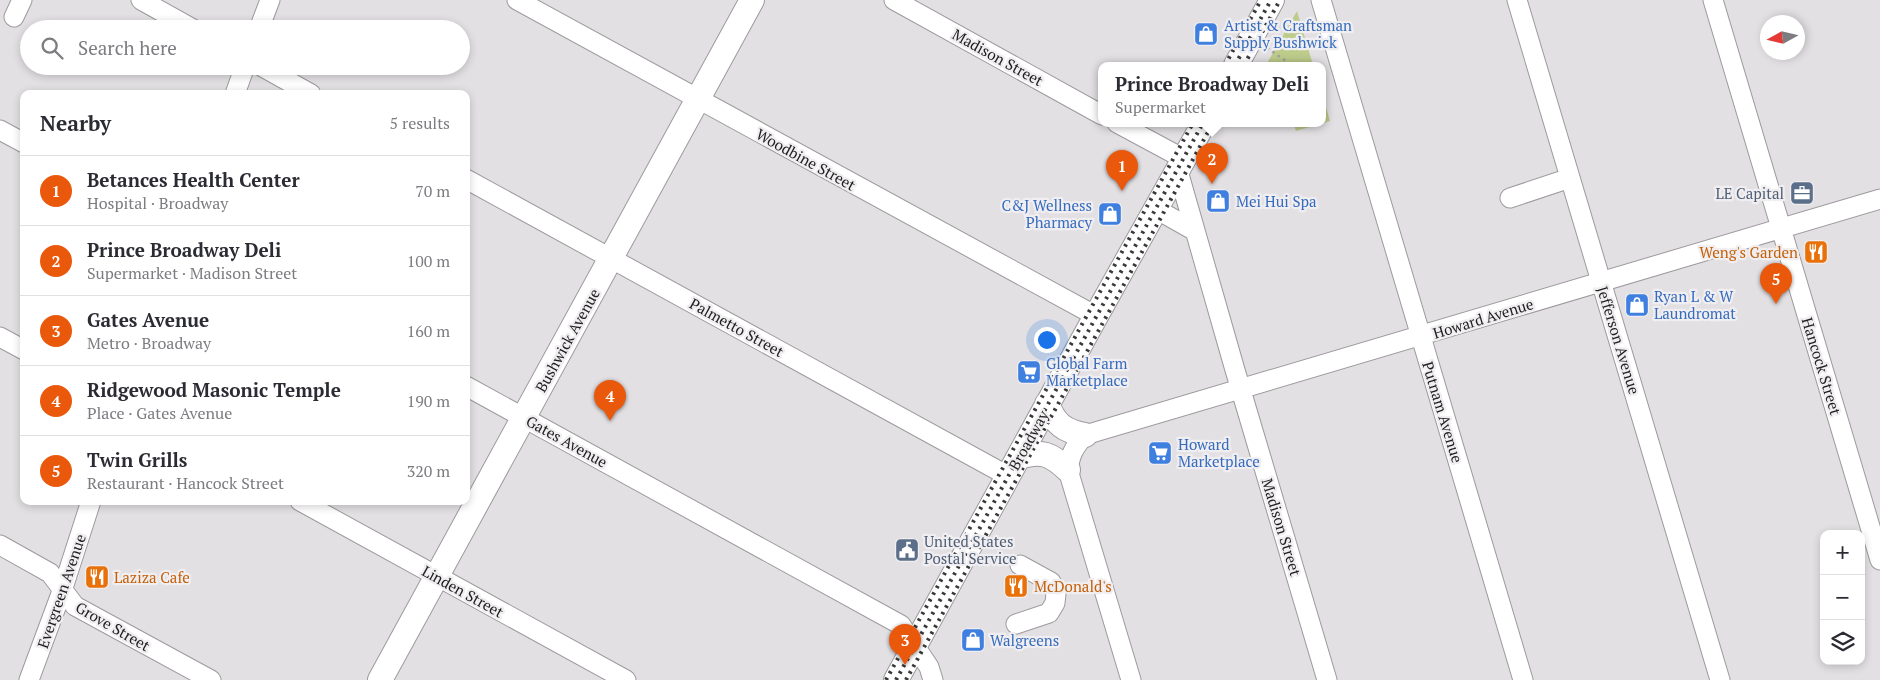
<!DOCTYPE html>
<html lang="en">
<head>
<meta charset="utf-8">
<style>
  body { margin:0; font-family:"PT Serif",serif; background:#f7f7f7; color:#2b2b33 }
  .controls { position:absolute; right:15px; bottom:15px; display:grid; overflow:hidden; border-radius:10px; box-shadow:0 2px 8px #0003 }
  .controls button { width:45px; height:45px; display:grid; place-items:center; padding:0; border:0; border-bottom:1px solid #e1e1e2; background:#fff; color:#2b2b33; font:25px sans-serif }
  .compass { position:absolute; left:1760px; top:15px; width:45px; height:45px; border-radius:50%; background:#fff; box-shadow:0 2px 8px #0003; rotate:262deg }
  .you { position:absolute; left:1046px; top:339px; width:18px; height:18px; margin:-12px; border:4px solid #fff; border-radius:50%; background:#1a73e8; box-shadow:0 0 0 8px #1a73e833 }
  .badge { display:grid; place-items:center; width:32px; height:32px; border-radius:50%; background:#ea580c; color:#fff; font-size:16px; font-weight:700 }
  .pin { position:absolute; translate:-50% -41px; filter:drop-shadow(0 1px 2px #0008) }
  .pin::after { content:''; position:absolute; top:26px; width:18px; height:15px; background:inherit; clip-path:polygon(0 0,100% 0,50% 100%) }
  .popup { position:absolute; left:1098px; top:62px; width:228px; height:65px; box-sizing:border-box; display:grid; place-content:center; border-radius:10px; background:#fff; filter:drop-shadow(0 1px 4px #0005); font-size:16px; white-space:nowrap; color:#7c7c81 }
  .popup b { font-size:19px; color:#2b2b33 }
  .popup::after { content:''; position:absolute; left:50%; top:100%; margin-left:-10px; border:10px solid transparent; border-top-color:#fff }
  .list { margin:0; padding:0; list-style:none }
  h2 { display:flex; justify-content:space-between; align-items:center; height:65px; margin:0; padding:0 20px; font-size:21px }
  h2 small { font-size:16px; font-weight:400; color:#7c7c81 }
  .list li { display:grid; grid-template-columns:32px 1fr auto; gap:15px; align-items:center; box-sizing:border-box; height:70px; padding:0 20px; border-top:1px solid #e1e1e2 }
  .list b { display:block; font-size:19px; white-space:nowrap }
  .list p { margin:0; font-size:16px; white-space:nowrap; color:#7c7c81 }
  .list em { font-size:16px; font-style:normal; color:#7c7c81 }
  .icon { flex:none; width:28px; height:28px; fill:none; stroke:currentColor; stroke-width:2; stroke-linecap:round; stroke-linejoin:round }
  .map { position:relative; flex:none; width:1880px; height:680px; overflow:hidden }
  .search { position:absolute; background:#fff; box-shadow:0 2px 8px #0003; left:20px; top:20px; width:450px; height:55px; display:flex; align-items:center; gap:12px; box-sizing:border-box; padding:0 18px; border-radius:28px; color:#7c7c81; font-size:19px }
  .panel { position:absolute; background:#fff; box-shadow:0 2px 8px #0003; left:20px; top:90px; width:450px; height:415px; border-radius:10px }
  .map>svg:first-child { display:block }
</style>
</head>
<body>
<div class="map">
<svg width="1880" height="680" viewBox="0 0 1880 680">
  <rect width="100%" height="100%" fill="#e3e0e3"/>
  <!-- green -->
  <path fill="#bdcc8b" d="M1297,11L1313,65H1266Z
    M1322,94L1330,121L1296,131L1293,123H1322Z"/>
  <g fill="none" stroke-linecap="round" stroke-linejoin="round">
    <defs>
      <path id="minor" d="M141,0L193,29
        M517,0L1096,316
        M894,0L1102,115
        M1321,0L1523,680
        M1517,0L1720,680
        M1713,0L1880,560
        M14,17L22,0
        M259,29L270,0
        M261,66L311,94
        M235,94L245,66
        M1117,123L1184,159
        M0,130L24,143
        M1178,171L1235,370L1327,680
        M466,179L1008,476
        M1510,198L1570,178
        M1156,209L1195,231
        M0,337L24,350
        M466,386L901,625L929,667L933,680
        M300,501L626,680
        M0,545L50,573L75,606L211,680
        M1016,624L1049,613L1055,603L1056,594L1051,582L1020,565
        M29,680L62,591L91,501
        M1131,680L1068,470C1070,455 1074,447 1085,435L1880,199"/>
      <path id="major" d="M1236,65L1272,0
        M1047,404C1055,424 1064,431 1085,435
        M1019,457C1042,450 1051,454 1068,470
        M380,680L752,0
        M896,680L1096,316L1204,123"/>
    </defs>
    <!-- minor casing -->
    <use href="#minor" stroke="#9d9a9d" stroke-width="21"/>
    <!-- major casing -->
    <use href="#major" stroke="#9d9a9d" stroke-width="26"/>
    <!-- path -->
    <path stroke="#a3a0a3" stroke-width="2.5" stroke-dasharray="2.5 4" stroke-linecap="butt" d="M1267,48L1292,65"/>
    <!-- minor -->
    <use href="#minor" stroke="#fff" stroke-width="19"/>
    <!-- major -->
    <use href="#major" stroke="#fff" stroke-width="24"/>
    <!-- rail -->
    <path stroke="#3a393a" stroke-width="4" stroke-dasharray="2.5 5" stroke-linecap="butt" d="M1225,65L1261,0
      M1235,65L1271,0
      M1244,65L1280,0
      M886,680L1193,123
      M896,680L1203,123
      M906,680L1213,123"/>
  </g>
  <!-- icons -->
  <defs>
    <symbol id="shop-square" viewBox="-11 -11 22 22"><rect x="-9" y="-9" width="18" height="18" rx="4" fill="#3f7fe0" stroke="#f0eef0"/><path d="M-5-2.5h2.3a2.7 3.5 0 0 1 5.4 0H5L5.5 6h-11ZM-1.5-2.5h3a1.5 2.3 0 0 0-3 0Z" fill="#fff"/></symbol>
    <symbol id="office-square" viewBox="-11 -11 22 22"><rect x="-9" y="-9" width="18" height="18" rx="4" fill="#5c6f8a" stroke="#f0eef0"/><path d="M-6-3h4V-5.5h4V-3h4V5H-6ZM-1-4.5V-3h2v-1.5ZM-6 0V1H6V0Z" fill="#fff"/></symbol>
    <symbol id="restaurant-square" viewBox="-11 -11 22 22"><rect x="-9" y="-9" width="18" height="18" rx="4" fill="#e8710a" stroke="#f0eef0"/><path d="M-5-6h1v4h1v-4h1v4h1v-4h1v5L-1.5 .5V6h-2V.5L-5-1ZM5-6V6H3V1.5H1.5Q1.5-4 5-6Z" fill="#fff"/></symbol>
    <symbol id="supermarket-square" viewBox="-11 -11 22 22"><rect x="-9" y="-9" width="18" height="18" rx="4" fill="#3f7fe0" stroke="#f0eef0"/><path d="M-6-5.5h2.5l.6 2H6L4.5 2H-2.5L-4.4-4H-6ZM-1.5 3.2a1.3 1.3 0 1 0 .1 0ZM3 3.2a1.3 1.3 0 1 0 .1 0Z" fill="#fff"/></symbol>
    <symbol id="civic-square" viewBox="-11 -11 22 22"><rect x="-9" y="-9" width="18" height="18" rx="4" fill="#5c6f8a" stroke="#f0eef0"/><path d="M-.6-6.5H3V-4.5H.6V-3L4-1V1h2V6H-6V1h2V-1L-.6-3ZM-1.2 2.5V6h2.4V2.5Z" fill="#fff"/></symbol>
  </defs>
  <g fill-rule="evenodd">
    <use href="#shop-square" x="1192" y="20" width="28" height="28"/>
    <use href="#office-square" x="1788" y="179" width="28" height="28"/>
    <use href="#shop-square" x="1204" y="187" width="28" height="28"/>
    <use href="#shop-square" x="1096" y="200" width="28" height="28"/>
    <use href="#restaurant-square" x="1802" y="238" width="28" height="28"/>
    <use href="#shop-square" x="1623" y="291" width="28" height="28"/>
    <use href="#supermarket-square" x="1015" y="358" width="28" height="28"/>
    <use href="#supermarket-square" x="1146" y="439" width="28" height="28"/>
    <use href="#civic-square" x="893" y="536" width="28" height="28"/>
    <use href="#restaurant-square" x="83" y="563" width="28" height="28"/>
    <use href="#restaurant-square" x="1002" y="572" width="28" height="28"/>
    <use href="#shop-square" x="959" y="626" width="28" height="28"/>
  </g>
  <g text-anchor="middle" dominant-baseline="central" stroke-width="4.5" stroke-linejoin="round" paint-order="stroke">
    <!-- shop labels -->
    <g font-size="15" fill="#366cbe" stroke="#f0eef0" text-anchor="start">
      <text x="1224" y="25">Artist &amp; Craftsman<tspan x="1224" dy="17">Supply Bushwick</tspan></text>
      <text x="1236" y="201">Mei Hui Spa</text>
      <text x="1092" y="205" text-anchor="end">C&amp;J Wellness<tspan x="1092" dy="17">Pharmacy</tspan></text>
      <text x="1654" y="296">Ryan L &amp; W<tspan x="1654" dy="17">Laundromat</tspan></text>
      <text x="1046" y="363">Global Farm<tspan x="1046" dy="17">Marketplace</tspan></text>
      <text x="1178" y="444">Howard<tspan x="1178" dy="17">Marketplace</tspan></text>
      <text x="990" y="640">Walgreens</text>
    </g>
    <!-- street labels -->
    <g font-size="15" fill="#1f1e1f" stroke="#f0eef0">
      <text transform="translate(998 57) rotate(29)">Madison Street</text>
      <text transform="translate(806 159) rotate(29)">Woodbine Street</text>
      <text transform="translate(1483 318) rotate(-17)">Howard Avenue</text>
      <text transform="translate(737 327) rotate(29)">Palmetto Street</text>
      <text transform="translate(567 340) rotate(-61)">Bushwick Avenue</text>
      <text transform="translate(1619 340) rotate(73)">Jefferson Avenue</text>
      <text transform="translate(1822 366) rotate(73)">Hancock Street</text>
      <text transform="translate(1443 412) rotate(73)">Putnam Avenue</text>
      <text transform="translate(1028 440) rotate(-61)">Broadway</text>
      <text transform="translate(567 441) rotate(29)">Gates Avenue</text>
      <text transform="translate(1282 527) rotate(73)">Madison Street</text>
      <text transform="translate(61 591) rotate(-71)">Evergreen Avenue</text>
      <text transform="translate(463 591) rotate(29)">Linden Street</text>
      <text transform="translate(113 626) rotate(30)">Grove Street</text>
    </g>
    <!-- service labels -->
    <g font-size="15" fill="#4e5e75" stroke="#f0eef0" text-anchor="end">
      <text x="1784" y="193">LE Capital</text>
      <text x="924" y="541" text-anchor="start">United States<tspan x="924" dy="17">Postal Service</tspan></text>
    </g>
    <!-- food labels -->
    <g font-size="15" fill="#c56008" stroke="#f0eef0" text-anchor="start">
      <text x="1798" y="252" text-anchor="end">Weng's Garden</text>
      <text x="114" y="577">Laziza Cafe</text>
      <text x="1034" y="586">McDonald's</text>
    </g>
  </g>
</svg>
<div class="controls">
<button>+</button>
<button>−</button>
<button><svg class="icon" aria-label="layers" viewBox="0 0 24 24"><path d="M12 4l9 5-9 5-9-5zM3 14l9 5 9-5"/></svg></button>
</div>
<svg class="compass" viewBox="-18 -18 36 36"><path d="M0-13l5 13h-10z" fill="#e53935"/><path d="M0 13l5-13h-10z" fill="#7c7c81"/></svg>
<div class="you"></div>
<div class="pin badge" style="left:1122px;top:191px">1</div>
<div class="pin badge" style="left:1212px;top:184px">2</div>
<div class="popup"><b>Prince Broadway Deli</b>Supermarket</div>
<div class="pin badge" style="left:905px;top:665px">3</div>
<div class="pin badge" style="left:610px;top:421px">4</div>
<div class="pin badge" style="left:1776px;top:304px">5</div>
<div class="search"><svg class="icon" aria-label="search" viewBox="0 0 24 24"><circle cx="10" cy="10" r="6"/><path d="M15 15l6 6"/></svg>Search here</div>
<section class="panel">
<h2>Nearby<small>5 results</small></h2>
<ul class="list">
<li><span class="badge">1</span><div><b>Betances Health Center</b><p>Hospital · Broadway</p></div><em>70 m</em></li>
<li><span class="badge">2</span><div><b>Prince Broadway Deli</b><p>Supermarket · Madison Street</p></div><em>100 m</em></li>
<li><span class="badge">3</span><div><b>Gates Avenue</b><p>Metro · Broadway</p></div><em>160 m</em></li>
<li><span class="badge">4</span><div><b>Ridgewood Masonic Temple</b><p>Place · Gates Avenue</p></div><em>190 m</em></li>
<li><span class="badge">5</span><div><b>Twin Grills</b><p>Restaurant · Hancock Street</p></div><em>320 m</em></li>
</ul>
</section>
</div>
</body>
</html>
